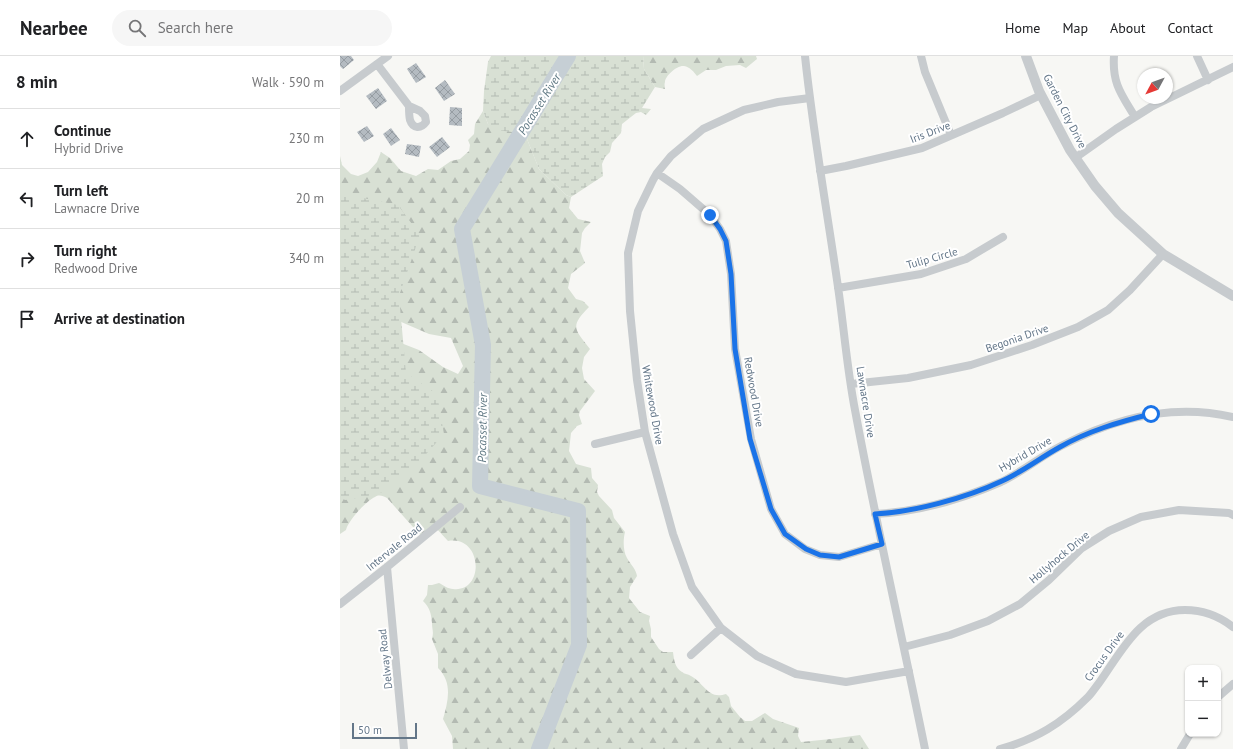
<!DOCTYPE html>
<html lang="en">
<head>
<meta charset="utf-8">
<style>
  body { margin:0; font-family:"PT Sans",sans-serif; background:#f6f6f6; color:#202124 }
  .controls { position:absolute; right:12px; bottom:12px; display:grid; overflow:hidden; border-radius:8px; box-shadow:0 1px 3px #0004 }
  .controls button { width:36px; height:36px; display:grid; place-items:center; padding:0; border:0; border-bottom:1px solid #e0e0e0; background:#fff; color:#202124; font:20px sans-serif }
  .compass { position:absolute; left:797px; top:12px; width:36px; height:36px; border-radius:50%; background:#fff; box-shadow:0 1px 3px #0004; rotate:229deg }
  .scale { position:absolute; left:12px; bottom:10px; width:65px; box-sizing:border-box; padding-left:4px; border:2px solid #637688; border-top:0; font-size:11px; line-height:14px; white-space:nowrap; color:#637688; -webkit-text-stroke:3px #fff; paint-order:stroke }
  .stop { position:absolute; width:12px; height:12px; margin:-9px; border:3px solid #1a73e8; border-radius:50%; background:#fff }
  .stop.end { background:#1a73e8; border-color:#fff; box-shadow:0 1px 4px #0008 }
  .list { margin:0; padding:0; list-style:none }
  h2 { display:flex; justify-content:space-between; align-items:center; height:52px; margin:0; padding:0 16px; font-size:17px }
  h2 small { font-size:13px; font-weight:400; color:#757577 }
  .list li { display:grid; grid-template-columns:26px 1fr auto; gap:12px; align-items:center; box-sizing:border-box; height:60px; padding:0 16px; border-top:1px solid #e0e0e0 }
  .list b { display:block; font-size:15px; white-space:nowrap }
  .list p { margin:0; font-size:13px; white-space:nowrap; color:#757577 }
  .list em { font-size:13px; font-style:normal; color:#757577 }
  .icon { flex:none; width:22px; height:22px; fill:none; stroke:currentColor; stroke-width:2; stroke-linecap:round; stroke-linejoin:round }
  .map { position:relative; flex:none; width:893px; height:693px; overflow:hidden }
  header { display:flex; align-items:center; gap:24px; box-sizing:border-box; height:56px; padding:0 20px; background:#fff; border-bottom:1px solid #e0e0e0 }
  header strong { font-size:19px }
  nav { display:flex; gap:22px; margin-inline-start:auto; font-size:14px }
  .search { width:280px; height:36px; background:#f6f6f6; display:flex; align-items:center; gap:10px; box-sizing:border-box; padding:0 14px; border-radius:22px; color:#757577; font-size:15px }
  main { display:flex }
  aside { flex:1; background:#fff }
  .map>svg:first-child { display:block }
</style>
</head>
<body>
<header>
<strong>Nearbee</strong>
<div class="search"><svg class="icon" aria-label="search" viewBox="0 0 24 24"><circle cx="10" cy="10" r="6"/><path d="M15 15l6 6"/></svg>Search here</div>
<nav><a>Home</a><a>Map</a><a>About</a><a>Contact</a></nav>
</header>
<main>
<aside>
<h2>8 min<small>Walk · 590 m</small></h2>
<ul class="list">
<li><svg class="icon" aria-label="ahead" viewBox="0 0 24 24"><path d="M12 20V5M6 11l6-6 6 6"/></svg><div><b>Continue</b><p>Hybrid Drive</p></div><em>230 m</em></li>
<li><svg class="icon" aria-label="left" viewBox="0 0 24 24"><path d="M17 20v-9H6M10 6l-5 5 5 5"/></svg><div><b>Turn left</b><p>Lawnacre Drive</p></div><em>20 m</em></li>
<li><svg class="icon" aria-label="right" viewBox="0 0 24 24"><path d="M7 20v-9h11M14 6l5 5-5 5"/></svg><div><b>Turn right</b><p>Redwood Drive</p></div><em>340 m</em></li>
<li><svg class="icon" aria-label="arrive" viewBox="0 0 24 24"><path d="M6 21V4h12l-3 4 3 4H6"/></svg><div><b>Arrive at destination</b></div></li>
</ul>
</aside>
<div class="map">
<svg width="893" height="693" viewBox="0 0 893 693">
  <defs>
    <pattern id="forest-firs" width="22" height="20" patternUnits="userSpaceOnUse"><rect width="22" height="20" fill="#d8e0d4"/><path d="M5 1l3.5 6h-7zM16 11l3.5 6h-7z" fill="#b3bab2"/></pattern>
    <pattern id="wetland-marsh" width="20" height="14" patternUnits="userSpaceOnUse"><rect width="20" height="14" fill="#d8e0d4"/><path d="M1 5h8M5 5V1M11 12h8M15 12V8" fill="none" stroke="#b3bab2"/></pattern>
    <pattern id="building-cross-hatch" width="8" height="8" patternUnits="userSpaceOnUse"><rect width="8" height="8" fill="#b4bbc1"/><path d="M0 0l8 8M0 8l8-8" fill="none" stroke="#969da3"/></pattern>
  </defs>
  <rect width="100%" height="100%" fill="#f7f7f4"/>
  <!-- forest -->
  <path fill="url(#forest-firs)" d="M303,0H416L417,3L406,12L400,9L386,10L376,14H366L357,20C354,16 350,11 344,10C337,9 325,20 325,26C324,29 325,31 325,33L315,31L304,13Z
    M143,55L148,68L180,77L187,83L199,113L226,139L231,141L229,152L238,163L251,166L245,172L242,177L240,195L245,207L231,218L228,232L236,243L243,245L249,251C229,271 235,273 250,293L244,301L242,312L244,323L255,335L240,355L239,359L242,368L237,370L231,377L229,395L236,408L251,412L252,422L258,429L257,436L259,440L272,454L274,462L285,476C283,484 283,495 287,502C291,509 296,513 297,520L290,531L289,542L300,556L310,560L309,565L311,573V581L319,593L323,596H333C334,604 335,612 342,616C344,618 348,618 351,620C364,627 368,644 386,638L389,641L391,650L400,661L405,665H412L425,657L433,663L459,672L458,680L461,686L491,683L520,679L529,693H113L112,680L103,663C108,645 113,627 98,612V598L92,583C94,575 92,574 92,567C91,557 90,552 83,545L87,539L88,529H92L99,527C103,529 108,533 113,533C145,537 143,479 108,485L96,472L82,481L47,442C43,440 39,438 35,441C26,445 8,465 6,474L0,478V271L61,287L79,294L103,311L118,318L123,310L111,282L89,278L59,265L0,141V100L2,109L11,118L18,120L28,116L37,106L41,96L50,102L61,115L76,120L88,113L98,114L111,105L120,103L129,95L130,89L128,84L134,78L135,68Z"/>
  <!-- wetland -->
  <path fill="url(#wetland-marsh)" d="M151,0H303L304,13L315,31L302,52L311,53L306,59L301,56L296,57L282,68L281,77L272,87L270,96L265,101L262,108L263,120L231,141L226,139L199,113L187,83L180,77L156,74L148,68L143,55L144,35L148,6Z
    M0,135L8,139L58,149L80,179L59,240L66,317L97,338L104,378L72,414L39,438L5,444L0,441Z"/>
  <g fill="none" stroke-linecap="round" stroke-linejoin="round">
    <!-- river -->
    <path stroke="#c6cfd5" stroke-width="16" d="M199,693L239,589L238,455L140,430L143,289L122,173L228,0"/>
  </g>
  <!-- building -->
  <path fill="url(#building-cross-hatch)" d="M0,0H11L14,4L3,13L0,10Z
    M76,7L86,21L76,27L67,13Z
    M105,24L115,38L104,45L95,32Z
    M38,32L47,45L36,53L26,40Z
    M110,51L122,52V70L109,69Z
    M27,70L34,80L24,86L17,76Z
    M51,72L60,84L51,90L43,78Z
    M102,81L110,91L97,101L89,91Z
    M67,88L81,90L79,101L65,98Z"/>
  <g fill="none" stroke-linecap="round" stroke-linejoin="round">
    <!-- minor -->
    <path stroke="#c7cbce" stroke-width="8" d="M465,0C473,77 487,154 498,231C504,272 507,313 515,354C536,467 562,580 585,693
      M581,0L585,16L611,79
      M774,0C772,28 782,39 795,61
      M857,0L868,24
      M37,8L69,50L80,55L85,60L86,66C81,73 73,73 70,64C69,60 69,55 69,50
      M0,35L48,0
      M470,42L438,46L404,54L363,73L331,100L317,117L313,124L298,155L288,197L290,255L297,324L305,376L333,478L352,531L381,572L417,600L456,618L506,626L569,615
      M735,102L776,73L811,51L893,11
      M480,115L506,110L582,92L663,57L701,39
      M317,117L340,133L370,159L380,173L386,185L391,218L395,293L411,383L431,453L445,478L465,493L480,499L499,501L542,488
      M498,232L581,218L626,203L663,181
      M511,328L568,322L631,309L692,289L738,271L768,254L790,234L823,198
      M255,388L305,376
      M535,458C577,456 622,443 661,426C682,416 700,401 721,390C774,362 833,347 893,361
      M47,511L64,693
      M0,548L47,511L120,451
      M564,591L610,579L648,565L680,548L709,524L742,492L769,475L801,461L839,454L889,457L893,459
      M351,599L381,572
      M878,641L893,628
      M660,693C696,683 721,668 748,641C752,637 755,632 759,627C782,595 800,554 845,554C863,554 879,560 893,571
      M841,693L850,678"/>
    <!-- tertiary -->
    <path stroke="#c7cbce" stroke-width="10" d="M686,0L699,35L730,94L755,130L778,157L823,198L893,240"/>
  </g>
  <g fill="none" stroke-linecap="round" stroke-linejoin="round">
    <!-- route -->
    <path stroke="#1a73e8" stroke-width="5" d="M370,159L380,173L386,185L391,218L395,293L410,383L431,453L445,478L466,493L480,499L499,501L542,488L535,458C574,456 626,442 662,425C682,416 700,402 720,391C748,375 779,366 811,358"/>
  </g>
  <g text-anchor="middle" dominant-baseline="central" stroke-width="4" stroke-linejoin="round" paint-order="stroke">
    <!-- street labels -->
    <g font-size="11" fill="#637688" stroke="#fff">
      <text transform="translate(725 55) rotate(63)">Garden City Drive</text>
      <text transform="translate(590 76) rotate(-21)">Iris Drive</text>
      <text transform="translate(592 202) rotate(-16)">Tulip Circle</text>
      <text transform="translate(677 282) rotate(-19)">Begonia Drive</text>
      <text transform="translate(414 336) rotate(80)">Redwood Drive</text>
      <text transform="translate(526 346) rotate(81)">Lawnacre Drive</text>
      <text transform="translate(313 349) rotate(80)">Whitewood Drive</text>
      <text transform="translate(685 398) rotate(-30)">Hybrid Drive</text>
      <text transform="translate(54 491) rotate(-39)">Intervale Road</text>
      <text transform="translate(719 501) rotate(-40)">Hollyhock Drive</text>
      <text transform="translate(764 600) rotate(-54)">Crocus Drive</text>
      <text transform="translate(45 603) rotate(-96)">Delway Road</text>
    </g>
    <!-- water labels -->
    <g font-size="12" font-style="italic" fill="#5f7883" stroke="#fff">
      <text transform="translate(199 48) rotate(-58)">Pocasset River</text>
      <text transform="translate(142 372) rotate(-89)">Pocasset River</text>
    </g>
  </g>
</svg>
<div class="controls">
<button>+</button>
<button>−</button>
</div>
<svg class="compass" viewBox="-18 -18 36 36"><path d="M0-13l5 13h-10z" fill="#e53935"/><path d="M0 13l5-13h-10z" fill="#757577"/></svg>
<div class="scale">50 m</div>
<div class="stop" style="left:811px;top:358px"></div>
<div class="stop end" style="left:370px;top:159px"></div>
</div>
</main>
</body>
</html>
